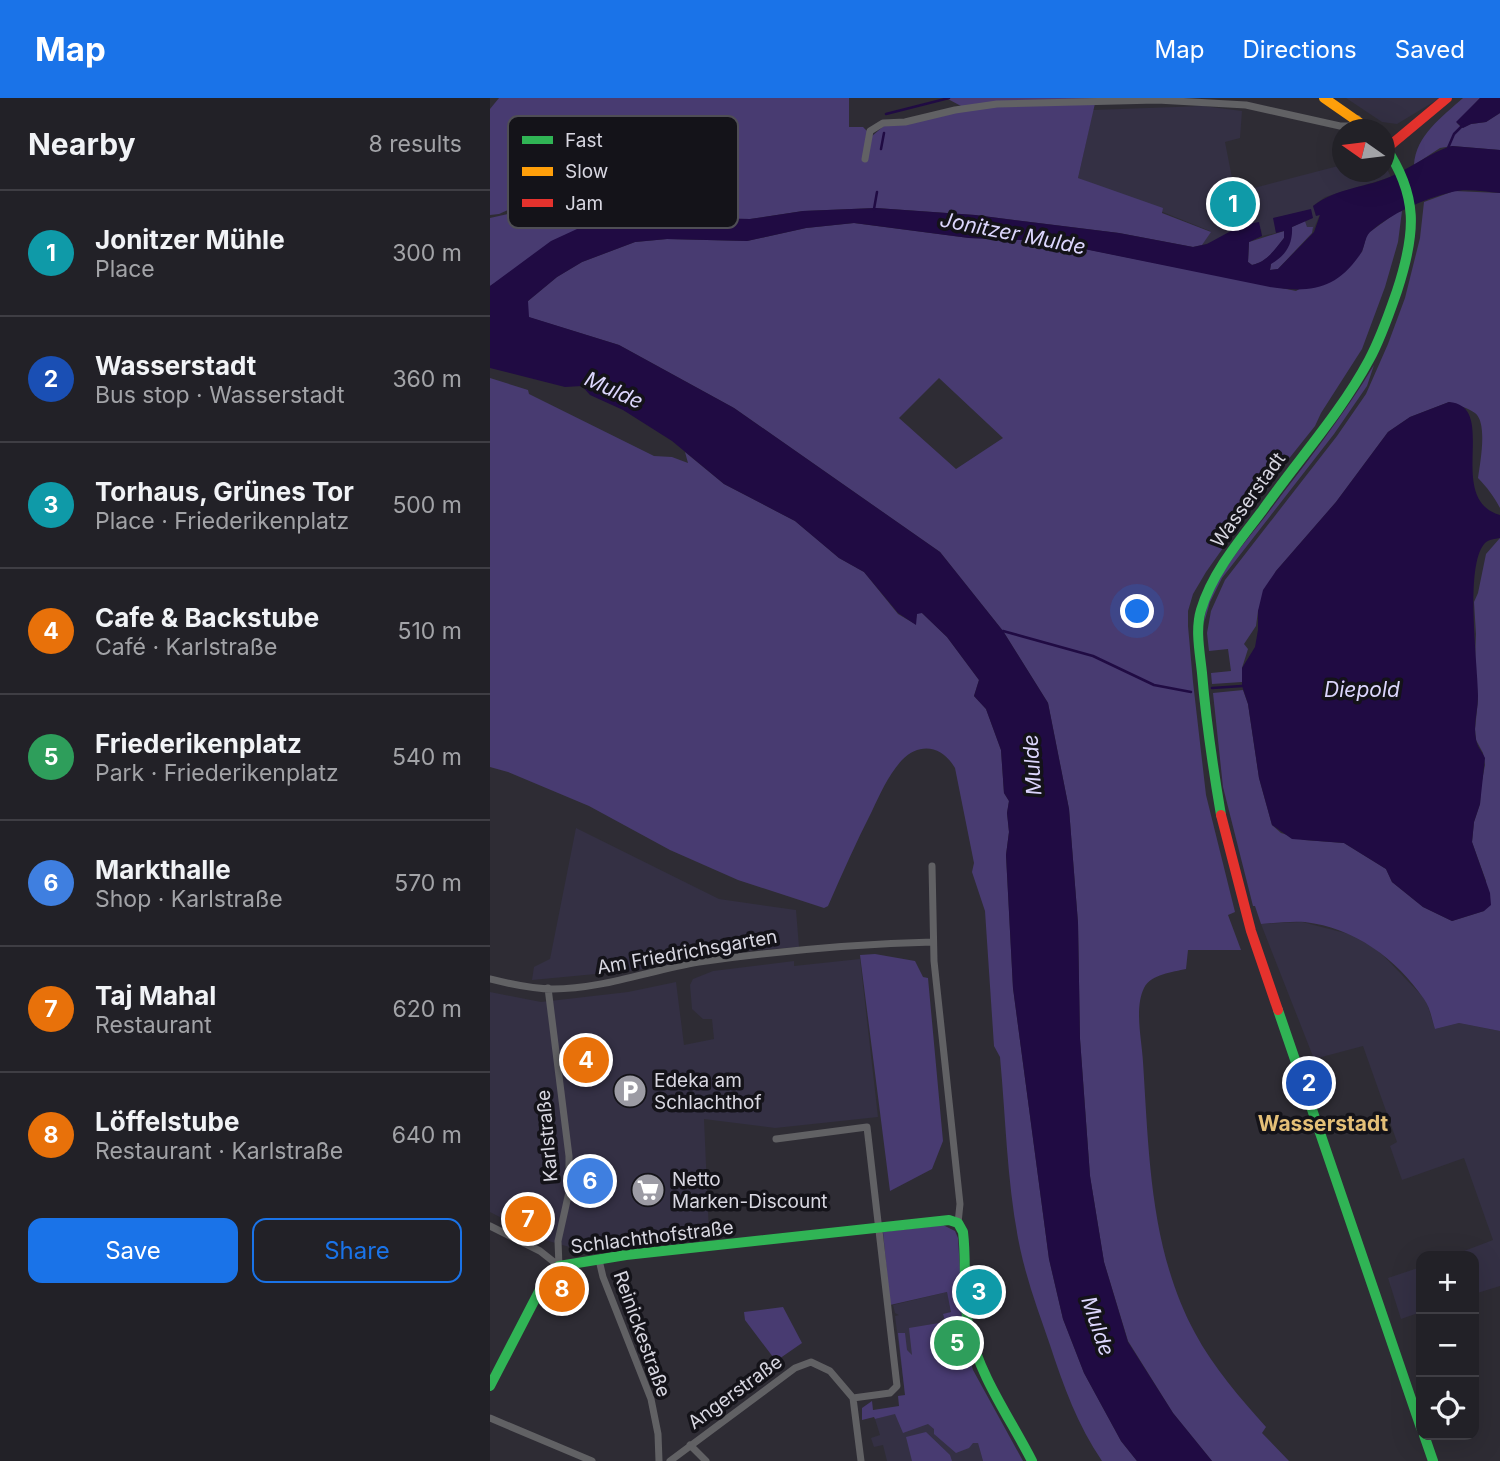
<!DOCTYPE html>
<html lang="en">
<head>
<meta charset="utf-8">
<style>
  body { margin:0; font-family:Inter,sans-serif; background:#2e2e33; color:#f1f3f6 }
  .controls { position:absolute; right:21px; bottom:21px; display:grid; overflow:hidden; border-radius:14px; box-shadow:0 7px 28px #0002 }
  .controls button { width:63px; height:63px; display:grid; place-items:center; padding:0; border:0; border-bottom:2px solid #3f3e44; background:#222127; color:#f1f3f6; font:35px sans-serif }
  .compass { position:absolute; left:842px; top:21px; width:63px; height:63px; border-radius:50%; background:#222127; box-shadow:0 7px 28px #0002; rotate:284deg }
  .you { position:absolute; left:648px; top:514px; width:24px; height:24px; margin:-18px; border:5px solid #fff; border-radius:50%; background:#1a73e8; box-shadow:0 0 0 10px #1a73e833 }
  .badge { display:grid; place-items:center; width:46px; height:46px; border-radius:50%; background:#1a73e8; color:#fff; font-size:23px; font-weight:700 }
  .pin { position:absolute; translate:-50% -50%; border:4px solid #fff; box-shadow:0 2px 7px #0006 }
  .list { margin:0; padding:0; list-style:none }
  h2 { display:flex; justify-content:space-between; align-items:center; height:91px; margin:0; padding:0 28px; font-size:30px }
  h2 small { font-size:23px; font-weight:400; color:#a2a3a7 }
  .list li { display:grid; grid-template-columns:46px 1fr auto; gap:21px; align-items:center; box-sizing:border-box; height:126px; padding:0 28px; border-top:2px solid #3f3e44 }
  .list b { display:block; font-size:26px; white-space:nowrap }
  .list p { margin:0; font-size:23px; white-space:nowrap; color:#a2a3a7 }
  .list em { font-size:23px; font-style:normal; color:#a2a3a7 }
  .actions { display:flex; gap:14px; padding:21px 28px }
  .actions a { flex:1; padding:16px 0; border:2px solid #1a73e8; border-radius:14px; text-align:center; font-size:24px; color:#1a73e8 }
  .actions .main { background:#1a73e8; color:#fff }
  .icon { flex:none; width:38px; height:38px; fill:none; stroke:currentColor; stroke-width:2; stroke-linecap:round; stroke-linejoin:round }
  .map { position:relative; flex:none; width:1010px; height:1363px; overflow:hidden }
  header { display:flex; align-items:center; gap:42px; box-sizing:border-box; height:98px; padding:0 35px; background:#1a73e8; color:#fff }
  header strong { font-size:33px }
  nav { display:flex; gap:38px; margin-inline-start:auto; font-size:24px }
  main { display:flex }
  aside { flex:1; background:#222127 }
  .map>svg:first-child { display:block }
</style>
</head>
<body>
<header>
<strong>Map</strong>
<nav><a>Map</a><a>Directions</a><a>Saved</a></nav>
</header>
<main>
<aside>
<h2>Nearby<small>8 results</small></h2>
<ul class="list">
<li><span class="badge" style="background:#0f9aa8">1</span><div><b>Jonitzer Mühle</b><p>Place</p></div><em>300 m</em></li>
<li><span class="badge" style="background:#1a4fb4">2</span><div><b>Wasserstadt</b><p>Bus stop · Wasserstadt</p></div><em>360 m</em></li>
<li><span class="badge" style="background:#0f9aa8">3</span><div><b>Torhaus, Grünes Tor</b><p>Place · Friederikenplatz</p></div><em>500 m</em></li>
<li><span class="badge" style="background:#e8710a">4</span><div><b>Cafe &amp; Backstube</b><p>Café · Karlstraße</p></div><em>510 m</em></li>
<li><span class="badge" style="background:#2e9e5b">5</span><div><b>Friederikenplatz</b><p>Park · Friederikenplatz</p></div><em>540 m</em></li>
<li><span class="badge" style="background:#3f7fe0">6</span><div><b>Markthalle</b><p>Shop · Karlstraße</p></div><em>570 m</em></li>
<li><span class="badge" style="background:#e8710a">7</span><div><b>Taj Mahal</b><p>Restaurant</p></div><em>620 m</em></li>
<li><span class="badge" style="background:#e8710a">8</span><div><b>Löffelstube</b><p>Restaurant · Karlstraße</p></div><em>640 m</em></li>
</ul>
<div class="actions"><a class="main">Save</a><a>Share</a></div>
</aside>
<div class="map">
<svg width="1010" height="1363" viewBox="0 0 1010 1363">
  <rect width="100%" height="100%" fill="#2e2c34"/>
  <!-- built -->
  <path fill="#343044" d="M856,0H950L907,26L892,24Z
    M713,8L752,13L750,40L735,44L745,95L852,67V74H894L895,67L901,79L835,99L823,108L826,117L830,116L822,135L823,130L817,129L815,123L822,120L821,112L784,120L786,135L772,138L771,131L712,147L720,133L588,80L603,12Z
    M86,730L229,801L306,812L309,849L253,853L148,872L42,882L44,869L60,861Z
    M812,824L859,836L887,851L936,902L945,931L969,925L1010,933V1188L984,1196V1158H961L1003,1142L974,1060L912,1082L900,1048L907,1044L873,948L824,961L771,826Z
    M370,861L388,1019L285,1030L214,1021L219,1135L83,1150L55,1142L0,1114V894L51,904L138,894L186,884L194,947L224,941L222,921H213L202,911L200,887L203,881L223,873L304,863V868Z
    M931,1169V1214L911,1221L898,1180Z
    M457,1194L462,1214L453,1217L493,1363H397L393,1347L384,1349L381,1340L390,1337L385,1321L417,1312L405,1218L409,1217L405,1215L403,1207Z"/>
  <!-- green -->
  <path fill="#483b71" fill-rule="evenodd" d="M9,0H359V29H373L382,38L395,27L471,8L456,0H641L606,1L588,80L673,110L672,115L721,134L712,147L703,149L629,135L485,117L386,110L313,113L260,121L146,119L18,177L0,188V120L27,114L80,89L51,91L49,98L9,116L0,117V11Z
    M973,0H990L967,25L972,30L981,26L996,24L1010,15V52L962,48L950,50L924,67C926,37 952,19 973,0Z
    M964,93L1010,95V410C1005,400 996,388 988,380C990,365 998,325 985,315C978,310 967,307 959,304L920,319L898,334L846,404L786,473L768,513L766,528L754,546L758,551L752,570V584L722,586L721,575L741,573L738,551L719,553L717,535L721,513L735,482L847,338L876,296L898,246L915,200L930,140L934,104Z
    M912,113L908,144L895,189L872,251L831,315L825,328L777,388L716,474L703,496L698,513V528L703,584L716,697L745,814L738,817L751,852H698L696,871C683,874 661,876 654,890C644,910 652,943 653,964C659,1056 660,1152 705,1235C723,1269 751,1301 776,1329L772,1335L799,1363H722L683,1315L638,1243L614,1164L600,1078L590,941L588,825L579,711L558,605L513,533L450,454L244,310L129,247L38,219V203L67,179L92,164L145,144L177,141L257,143L316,130L364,125L479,140L555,143L806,193L872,154L877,136L906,115ZM449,280L513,340L466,371L409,320Z
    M815,123L817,129H823L822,135L788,171L780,172L781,166L802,129Z
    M794,133V140C785,152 777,164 762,167L758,164L759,144Z
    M884,267L877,288L844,336L732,480L720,504L714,525C718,483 753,448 778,415C814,367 853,319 884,267Z
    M0,280L38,292L39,296L164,358L182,359L198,365L195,354L234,386L305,423L349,460L374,474L408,516L425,526L427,515H432L457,539L489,582L484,598L496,611L511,652L514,695L519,703L517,715L519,734L516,757L523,890L559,1161L573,1221L594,1275L631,1343L647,1363H612C588,1328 573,1287 560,1247C549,1215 537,1183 530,1150C517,1088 516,1023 510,959L504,948L495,813L482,774L484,765L465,670C453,649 431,643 412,662C399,676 390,696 382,713C366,744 352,776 338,808L334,810L248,782L180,752L99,708L18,674L0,669Z
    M1010,440V933L969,925L945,931C942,922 940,909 934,901C906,860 864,830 815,824C801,823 785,825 771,826L765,808H763L733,689L723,595L753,592L758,606L769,680L782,727L791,735L814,742L854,745L896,771L902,784L933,809L962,823L994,813L996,783L982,744L984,724L990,706L991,688L995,667L993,655L986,642L985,631L988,602L985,563L986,536L984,504L988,495L996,456Z
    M385,856L425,863L433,879L438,880L453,1043L442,1071L400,1093L370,857Z
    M453,1127L465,1133L468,1140L473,1220L469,1224L483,1272L533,1363H493L488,1345H483L479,1350L466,1355L444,1336V1331L438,1326L413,1335L405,1316L385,1321L384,1319L372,1322V1310L382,1303L383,1312L409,1308L408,1298L415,1297L408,1235H415L417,1252L422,1257L419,1230L455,1224L453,1216L461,1214L457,1194L400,1207L393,1134Z
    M293,1209L312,1245L286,1263L255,1222L254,1214Z
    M436,1334L460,1357L462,1363H422L416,1339Z"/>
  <!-- water -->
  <path fill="#200b43" d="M990,0H1010V15L996,24L981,26L973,30L966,24Z
    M962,48L1010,52V95C995,94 976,90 962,94C933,101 902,115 880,134C874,140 875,151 869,158C845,192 819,195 780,189L555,143L479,140L364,125L316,130L257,143L177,141L145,144L92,164L67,179L38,203L39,219L129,247L244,310L450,454L513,533L558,605L579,711L588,825L590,941L600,1078L614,1164L638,1244L683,1315L722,1363H647L631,1343L594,1275L573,1221L559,1161L523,890L516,757L519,734L517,715L519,703L514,695L511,652L496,611L484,598L489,582L457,539L432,515L427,516L426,527L408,515L374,474L349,460L305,423L234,386L182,343L133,312L100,297L92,288L75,289L0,270V188L61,143L100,125L146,119L260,121L313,113L386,110L485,117L629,135L703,149L717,146L752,127L769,124L772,138L759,144L758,164L762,167C777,164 785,151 794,140V133L786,135L783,120L821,111L823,120L802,129C803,147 795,158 781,166L780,172L788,171L824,134L830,117L826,118L823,108C847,89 878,90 904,77C924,68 941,54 962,48Z
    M959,304C1010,308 954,401 1010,417V440C1005,441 999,441 995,445C974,467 988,567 988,598C988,613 983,626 986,641C987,649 992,653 995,660L990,706L984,724L982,744L1000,795L1001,807L994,813L962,823L933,809L902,784L896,771L854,745L802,741L782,727L769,680L758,606L752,588V570L765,549L768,532V513L773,492L786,473L846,404L898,334L920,319Z"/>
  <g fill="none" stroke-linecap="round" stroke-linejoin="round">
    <!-- stream -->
    <path stroke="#200b43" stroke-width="2.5" d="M396,16L459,0
      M958,50L964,36L973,27
      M391,51L394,35
      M384,111L387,94
      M513,533L603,558L664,587L701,594
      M722,590L752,588"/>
    <!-- street -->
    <path stroke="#616164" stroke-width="7" d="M375,61L380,33L393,25L415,24L465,12L507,6L667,2L756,7L850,28H860L868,21
      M442,768L444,863L470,1106L468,1125
      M0,881C20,886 42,891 63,891C112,891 161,872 209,864C287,853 365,846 443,844
      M58,890L79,1058V1094L68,1143L69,1168
      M286,1041L377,1029L407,1288L400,1295L363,1300
      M0,1128L50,1153L69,1168
      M109,1162L113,1179L161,1301L168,1336L169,1363
      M363,1300L371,1363
      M0,1320L102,1363
      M200,1347L216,1363
      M180,1363L305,1270L321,1264L340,1273L363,1300"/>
    <!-- fast -->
    <path stroke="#30b455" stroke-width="10" d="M731,717C723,670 716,623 712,575C710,555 705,532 711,512C722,475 749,443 772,413C807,363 850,316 879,262C891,240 899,216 907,193C926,135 929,98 894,47
      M788,912L931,1330
      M0,1288L56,1180L69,1168L136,1157L459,1122L468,1125L473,1134C477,1166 472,1199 479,1231C490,1279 520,1320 542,1363
      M934,1337L943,1363"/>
    <!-- slow -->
    <path stroke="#ff9f0a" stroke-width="10" d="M834,0L880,32"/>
    <!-- jam -->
    <path stroke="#e5322d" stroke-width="10" d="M897,50L957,0
      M731,717L761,833L788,912"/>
  </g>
  <!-- icons -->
  <defs>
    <symbol id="parking-disc" viewBox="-11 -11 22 22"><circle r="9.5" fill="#9c9ba4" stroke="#141319"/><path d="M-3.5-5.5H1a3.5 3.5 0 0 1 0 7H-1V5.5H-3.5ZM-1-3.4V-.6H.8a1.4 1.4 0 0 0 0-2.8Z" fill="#fff"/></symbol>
    <symbol id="supermarket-disc" viewBox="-11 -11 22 22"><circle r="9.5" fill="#9c9ba4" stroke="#141319"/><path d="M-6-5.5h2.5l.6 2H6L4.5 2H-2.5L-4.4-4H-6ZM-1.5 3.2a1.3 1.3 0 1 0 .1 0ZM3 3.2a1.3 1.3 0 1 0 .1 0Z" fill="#fff"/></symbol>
  </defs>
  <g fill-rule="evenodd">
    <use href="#parking-disc" x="121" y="974" width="38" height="38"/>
    <use href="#supermarket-disc" x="139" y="1073" width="38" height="38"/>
  </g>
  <g text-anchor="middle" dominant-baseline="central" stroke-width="7" stroke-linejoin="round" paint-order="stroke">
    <!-- street labels -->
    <g font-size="19" fill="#d8d7e1" stroke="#141319">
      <text transform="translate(758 402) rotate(-54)">Wasserstadt</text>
      <text transform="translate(197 854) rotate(-10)">Am Friedrichsgarten</text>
      <text transform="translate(57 1038) rotate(-95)">Karlstraße</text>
      <text transform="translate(162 1139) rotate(-7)">Schlachthofstraße</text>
      <text transform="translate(152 1236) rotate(70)">Reinickestraße</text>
      <text transform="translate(245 1294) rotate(-36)">Angerstraße</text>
    </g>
    <!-- poi labels -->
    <g font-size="19" fill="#d8d7e1" stroke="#141319" text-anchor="start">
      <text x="164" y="982">Edeka am<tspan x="164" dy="22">Schlachthof</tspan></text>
      <text x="182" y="1081">Netto<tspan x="182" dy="22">Marken-Discount</tspan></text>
    </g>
    <!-- water labels -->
    <g font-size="21" font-style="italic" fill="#dcd6fd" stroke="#141319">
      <text transform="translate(523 135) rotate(11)">Jonitzer Mulde</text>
      <text transform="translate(124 292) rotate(24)">Mulde</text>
      <text x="872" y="591">Diepold</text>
      <text transform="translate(542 667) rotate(-94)">Mulde</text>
      <text transform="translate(608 1228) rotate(71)">Mulde</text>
    </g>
    <!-- neighbourhood labels -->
    <g font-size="21" font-weight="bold" fill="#e4bf77" stroke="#141319">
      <text x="833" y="1025">Wasserstadt</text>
    </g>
  </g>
  <!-- legend -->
  <rect x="18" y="18" width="230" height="112" rx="10" fill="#141319" stroke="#4f4e55" stroke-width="2"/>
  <rect x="32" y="38" width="31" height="8" fill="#30b455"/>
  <rect x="32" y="69" width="31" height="9" fill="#ff9f0a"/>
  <rect x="32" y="101" width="31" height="8" fill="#e5322d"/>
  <g font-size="19" fill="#d8d7e1">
    <text x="75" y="49">Fast</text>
    <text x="75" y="80">Slow</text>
    <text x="75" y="112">Jam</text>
  </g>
</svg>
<div class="controls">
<button>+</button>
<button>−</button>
<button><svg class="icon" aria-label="locate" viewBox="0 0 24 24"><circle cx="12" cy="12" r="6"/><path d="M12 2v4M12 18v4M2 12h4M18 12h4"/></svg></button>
</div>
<svg class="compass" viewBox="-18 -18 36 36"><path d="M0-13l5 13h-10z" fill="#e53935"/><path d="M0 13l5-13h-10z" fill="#a2a3a7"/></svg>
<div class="you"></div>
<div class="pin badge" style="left:743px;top:106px;background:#0f9aa8">1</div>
<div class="pin badge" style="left:819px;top:985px;background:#1a4fb4">2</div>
<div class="pin badge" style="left:489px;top:1194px;background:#0f9aa8">3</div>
<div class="pin badge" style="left:96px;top:962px;background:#e8710a">4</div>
<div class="pin badge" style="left:467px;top:1245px;background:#2e9e5b">5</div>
<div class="pin badge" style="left:100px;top:1083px;background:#3f7fe0">6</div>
<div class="pin badge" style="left:38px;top:1121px;background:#e8710a">7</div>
<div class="pin badge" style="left:72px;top:1191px;background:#e8710a">8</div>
</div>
</main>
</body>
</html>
